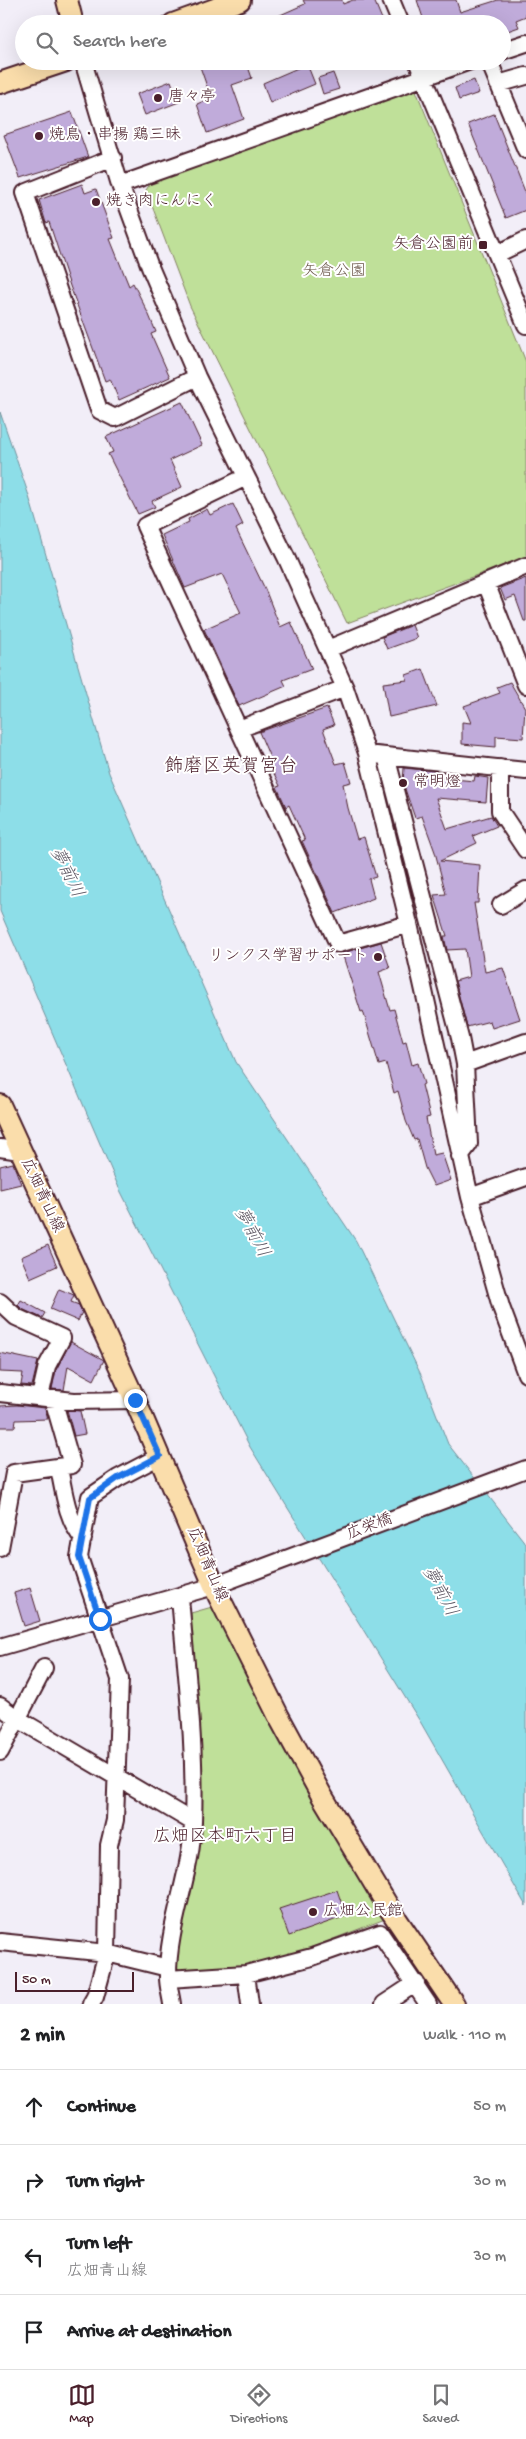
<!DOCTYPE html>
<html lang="en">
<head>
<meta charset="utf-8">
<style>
  body { margin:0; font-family:"Gochi Hand","Klee One",sans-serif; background:#f2f2f2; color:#202124 }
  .scale { position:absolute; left:15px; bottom:12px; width:119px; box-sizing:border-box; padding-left:5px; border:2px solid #4a1f2b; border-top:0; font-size:14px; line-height:18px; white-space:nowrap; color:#4a1f2b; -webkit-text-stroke:4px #fff; paint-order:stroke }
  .stop { position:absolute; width:15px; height:15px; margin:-11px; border:4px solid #1a73e8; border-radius:50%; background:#fff }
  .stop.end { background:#1a73e8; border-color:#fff; box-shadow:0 1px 5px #0008 }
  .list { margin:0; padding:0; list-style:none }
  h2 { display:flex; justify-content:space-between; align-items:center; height:65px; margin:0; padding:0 20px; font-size:21px }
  h2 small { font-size:16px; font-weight:400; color:#757577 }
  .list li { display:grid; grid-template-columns:32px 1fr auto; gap:15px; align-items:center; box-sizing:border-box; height:75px; padding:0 20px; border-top:1px solid #e0e0e0 }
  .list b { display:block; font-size:19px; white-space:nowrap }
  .list p { margin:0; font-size:16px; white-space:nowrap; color:#757577 }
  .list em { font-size:16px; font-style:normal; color:#757577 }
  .icon { flex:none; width:28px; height:28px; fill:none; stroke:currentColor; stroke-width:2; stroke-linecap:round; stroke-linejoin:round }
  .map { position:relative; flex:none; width:526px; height:2004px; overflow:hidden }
  .search { position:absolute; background:#fff; box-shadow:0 5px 20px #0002; left:15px; right:15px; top:15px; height:55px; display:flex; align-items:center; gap:12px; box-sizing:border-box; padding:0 18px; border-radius:28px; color:#757577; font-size:19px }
  .sheet { height:365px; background:#fff }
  nav { display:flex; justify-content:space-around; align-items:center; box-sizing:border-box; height:70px; border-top:1px solid #e0e0e0; background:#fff; font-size:14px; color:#757577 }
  nav a { display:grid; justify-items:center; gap:2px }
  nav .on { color:#4a1f2b }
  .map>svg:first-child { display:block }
</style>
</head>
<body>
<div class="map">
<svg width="526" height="2004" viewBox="0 0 526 2004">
  <rect width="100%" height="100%" fill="#f2eef8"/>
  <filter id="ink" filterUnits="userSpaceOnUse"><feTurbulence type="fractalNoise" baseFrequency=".02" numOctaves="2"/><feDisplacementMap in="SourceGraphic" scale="10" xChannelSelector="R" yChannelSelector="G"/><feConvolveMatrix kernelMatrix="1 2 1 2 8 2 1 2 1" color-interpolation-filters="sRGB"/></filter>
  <g filter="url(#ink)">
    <!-- green -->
    <path fill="#bfe099" stroke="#848062" d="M415,88L526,362V557L347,623L190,306L146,190L152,181Z
      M212,1607L294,1765L385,1919L284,1958L244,1966L185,1971L174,1967L193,1876L202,1797L191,1613Z"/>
    <!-- water -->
    <path fill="#8ddee8" stroke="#72929c" d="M0,412L28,493L109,773L236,1062L356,1241L422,1377L448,1444L526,1544V1906L421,1723L250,1447L119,1188L0,911Z"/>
    <!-- building -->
    <path fill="#c0abda" stroke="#4a1f2b" d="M303,0H342L343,4L353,0H374L384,24H260L305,4Z
      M417,0H456L460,12L498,0H526V16L516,20L519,27L502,33V24H425Z
      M198,61H246L252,78L232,85L244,119L207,133L197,104L211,98Z
      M307,64L315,84L270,103L263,83Z
      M333,73L339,89L323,94L318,78Z
      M474,80L479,93L459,100L455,88Z
      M171,81L179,102L145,115L137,94Z
      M72,112L88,157L20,178L4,135Z
      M494,114L526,194V210L506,218L468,124Z
      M82,184L85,193L96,189L114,238L110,239L129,286L133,283L149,315L156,332L151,334L170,377L119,400L110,379L105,381L70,286L49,222L46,223L39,200Z
      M182,402L202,445L170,460L182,487L152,501L155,507L138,514L108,454L113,452L106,437Z
      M233,504L243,525L236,529L265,589L280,627L291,622L312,669L283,680L286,686L239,706L204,629L241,613L222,574L185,588L162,535L189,522L188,519L207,509L210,515Z
      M526,578V621H524L515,596L505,600L500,588Z
      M412,625L417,638L387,649L382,637Z
      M423,669L437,706L389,717L383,683L407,680L406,675Z
      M510,682L525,708L523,738L496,736V747L462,744V722L471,723L464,706L500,693L497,687Z
      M327,708L334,725L323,729L336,764L345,762L351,782L343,784L348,808L357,839L364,837L376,877L369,879L374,898L335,913L302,841L305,840L289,805L286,807L277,787L280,786L268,761L271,760L259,732Z
      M404,768L434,771V777L474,781L475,776L488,778L486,802L436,798L447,829L491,816L497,826L473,836L477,843L440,861L480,865L478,903H474L485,972L503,968L520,1019L492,1028L490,1021L467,1027L455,981L469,977L465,949L447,950L444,936H447L434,895L446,894L435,852L422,816L415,818L406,792L403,782Z
      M381,942L390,968L379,972L390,1010L394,1009L403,1042L406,1041L412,1065L418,1063L424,1084L422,1085L430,1117L426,1118L433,1155L442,1153L451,1180L434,1186L425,1168L417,1139L414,1140L406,1121L398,1091L394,1093L386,1063L379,1065L363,1011L361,1012L342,953Z
      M13,1163L21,1184L0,1189V1166Z
      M48,1245L57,1266L30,1278L21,1257Z
      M59,1289L74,1295L71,1302L79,1305L82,1312L78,1321L50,1309Z
      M21,1300L45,1313L42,1318L22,1309L18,1305Z
      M71,1341V1342L104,1360L94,1380L68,1366L64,1390L52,1389L56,1370Z
      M0,1353L38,1361L32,1386L21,1385L23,1373L0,1372Z
      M17,1405L45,1408L48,1419L16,1420L15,1427H0V1406Z
      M67,1410L80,1411L85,1434L74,1436Z
      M30,1588L40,1621L24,1626L14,1593Z
      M337,1890L346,1916L289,1936L279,1909Z"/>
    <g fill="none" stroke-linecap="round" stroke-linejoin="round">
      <defs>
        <path id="minor" d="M391,0L401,24
          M502,51L526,43
          M83,61L120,185L150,267L197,377L286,557L345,688L367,753L409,924L470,1197L501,1307L526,1374
          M417,61L526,325
          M489,61L526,150
          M498,84L526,76
          M113,158L25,193L99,410L115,418L197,377
          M120,185L470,61
          M497,254L526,240
          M246,477L145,526L338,944L409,924
          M486,583L526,685
          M328,649L526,566
          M239,729L345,688
          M376,755L526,771
          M386,756L460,1038L465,1064L469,1144L460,1156
          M500,768V811L526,850
          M501,905L526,890
          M465,1064L526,1042
          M0,1148L20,1151
          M470,1197L526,1177
          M0,1302L16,1317L62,1338L47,1366L40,1397
          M0,1393L74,1401L135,1400
          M59,1468C64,1493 67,1519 83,1539
          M0,1548L14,1473L72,1465L53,1399
          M0,1647L214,1586L526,1469
          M0,1706L18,1719L193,1822
          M0,1752L44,1668
          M0,1942L107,1953L168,1968
          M246,1974L250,2004
          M168,1979L246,1974L312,1957L380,1933L428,2004
          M91,2004L95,1997L107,1953L109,1845L115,1820L120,1679L79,1557L90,1497L118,1478L160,1456
          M172,2004C171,1996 168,1986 168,1978C167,1925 192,1874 193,1821C196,1746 186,1671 180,1597
          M384,2004L416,1983"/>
        <path id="major" d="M67,0L73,24
          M173,24L240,0
          M0,83L66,61
          M0,1105L135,1400L219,1597L279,1717L322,1796L389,1908L454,2004"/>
      </defs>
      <!-- minor casing -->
      <use href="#minor" stroke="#4a1f2b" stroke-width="20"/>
      <!-- major casing -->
      <use href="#major" stroke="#4a1f2b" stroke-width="24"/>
      <!-- minor -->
      <use href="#minor" stroke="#fff" stroke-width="16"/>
      <!-- major -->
      <use href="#major" stroke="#faddab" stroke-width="20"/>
    </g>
  </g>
  <g fill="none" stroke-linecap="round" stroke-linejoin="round" filter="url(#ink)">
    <!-- route -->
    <path stroke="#1a73e8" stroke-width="6" d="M100,1619L79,1557L90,1498L118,1478L160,1456L135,1400"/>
  </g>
  <!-- markers -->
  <g fill="#4a1f2b" stroke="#fff" stroke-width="2">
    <circle cx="158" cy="98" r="5"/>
    <circle cx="39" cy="136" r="5"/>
    <circle cx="96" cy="202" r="5"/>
    <rect x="478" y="240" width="10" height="10" rx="2.5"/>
    <circle cx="403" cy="783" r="5"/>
    <circle cx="378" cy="957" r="5"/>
    <circle cx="313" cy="1912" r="5"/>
  </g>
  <g text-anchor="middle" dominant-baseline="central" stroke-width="4" stroke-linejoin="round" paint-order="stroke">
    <!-- poi labels -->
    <g font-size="16" fill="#4a1f2b" stroke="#fff" text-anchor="start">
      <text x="168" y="98">唐々亭</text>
      <text x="49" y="136">焼鳥・串揚 鶏三昧</text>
      <text x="106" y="202">焼き肉にんにく</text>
      <text x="473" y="245" text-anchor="end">矢倉公園前</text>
      <text x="413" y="783">常明燈</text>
      <text x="368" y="957" text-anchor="end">リンクス学習サポート</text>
      <text x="323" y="1912">広畑公民館</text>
    </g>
    <!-- park labels -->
    <g font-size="16" fill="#6d594c" stroke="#fff">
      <text x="334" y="272">矢倉公園</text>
    </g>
    <!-- street labels -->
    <g font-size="16" fill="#4a1f2b" stroke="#fff">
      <text transform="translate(41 1196) rotate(65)">広畑青山線</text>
      <text transform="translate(370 1528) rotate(-21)">広栄橋</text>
      <text transform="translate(206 1565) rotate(67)">広畑青山線</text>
    </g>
    <!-- water labels -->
    <g font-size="18" font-style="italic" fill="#5e5864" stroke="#fff">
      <text transform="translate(66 873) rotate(64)">夢前川</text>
      <text transform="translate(251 1233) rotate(62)">夢前川</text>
      <text transform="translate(439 1592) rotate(62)">夢前川</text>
    </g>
    <!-- neighbourhood labels -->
    <g font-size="18" fill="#4a1f2b" stroke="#fff">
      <text x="225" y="1837">広畑区本町六丁目</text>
    </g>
    <!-- quarter labels -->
    <g font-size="19" fill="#4a1f2b" stroke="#fff">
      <text x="231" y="767">飾磨区英賀宮台</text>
    </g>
  </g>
</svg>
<div class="scale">50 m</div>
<div class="stop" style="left:100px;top:1619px"></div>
<div class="stop end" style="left:135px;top:1400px"></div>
<div class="search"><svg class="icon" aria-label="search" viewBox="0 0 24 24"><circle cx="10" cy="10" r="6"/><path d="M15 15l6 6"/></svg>Search here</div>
</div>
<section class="sheet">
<h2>2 min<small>Walk · 110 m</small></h2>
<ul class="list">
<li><svg class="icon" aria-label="ahead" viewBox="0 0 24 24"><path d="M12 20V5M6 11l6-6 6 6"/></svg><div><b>Continue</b></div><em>50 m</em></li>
<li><svg class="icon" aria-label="right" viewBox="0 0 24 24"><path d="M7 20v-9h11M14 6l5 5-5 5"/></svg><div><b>Turn right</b></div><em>30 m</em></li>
<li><svg class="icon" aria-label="left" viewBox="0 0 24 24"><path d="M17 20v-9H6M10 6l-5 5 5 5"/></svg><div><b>Turn left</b><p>広畑青山線</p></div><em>30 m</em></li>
<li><svg class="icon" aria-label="arrive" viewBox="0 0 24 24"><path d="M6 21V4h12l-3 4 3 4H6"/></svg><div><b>Arrive at destination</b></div></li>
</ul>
</section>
<nav>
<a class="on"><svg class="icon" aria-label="map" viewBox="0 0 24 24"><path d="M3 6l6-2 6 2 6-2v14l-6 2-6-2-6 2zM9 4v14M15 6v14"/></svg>Map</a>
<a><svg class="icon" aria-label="directions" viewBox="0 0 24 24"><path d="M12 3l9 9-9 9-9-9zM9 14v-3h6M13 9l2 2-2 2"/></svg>Directions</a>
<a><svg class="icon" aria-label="saved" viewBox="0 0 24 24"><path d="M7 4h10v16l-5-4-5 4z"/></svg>Saved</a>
</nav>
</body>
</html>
